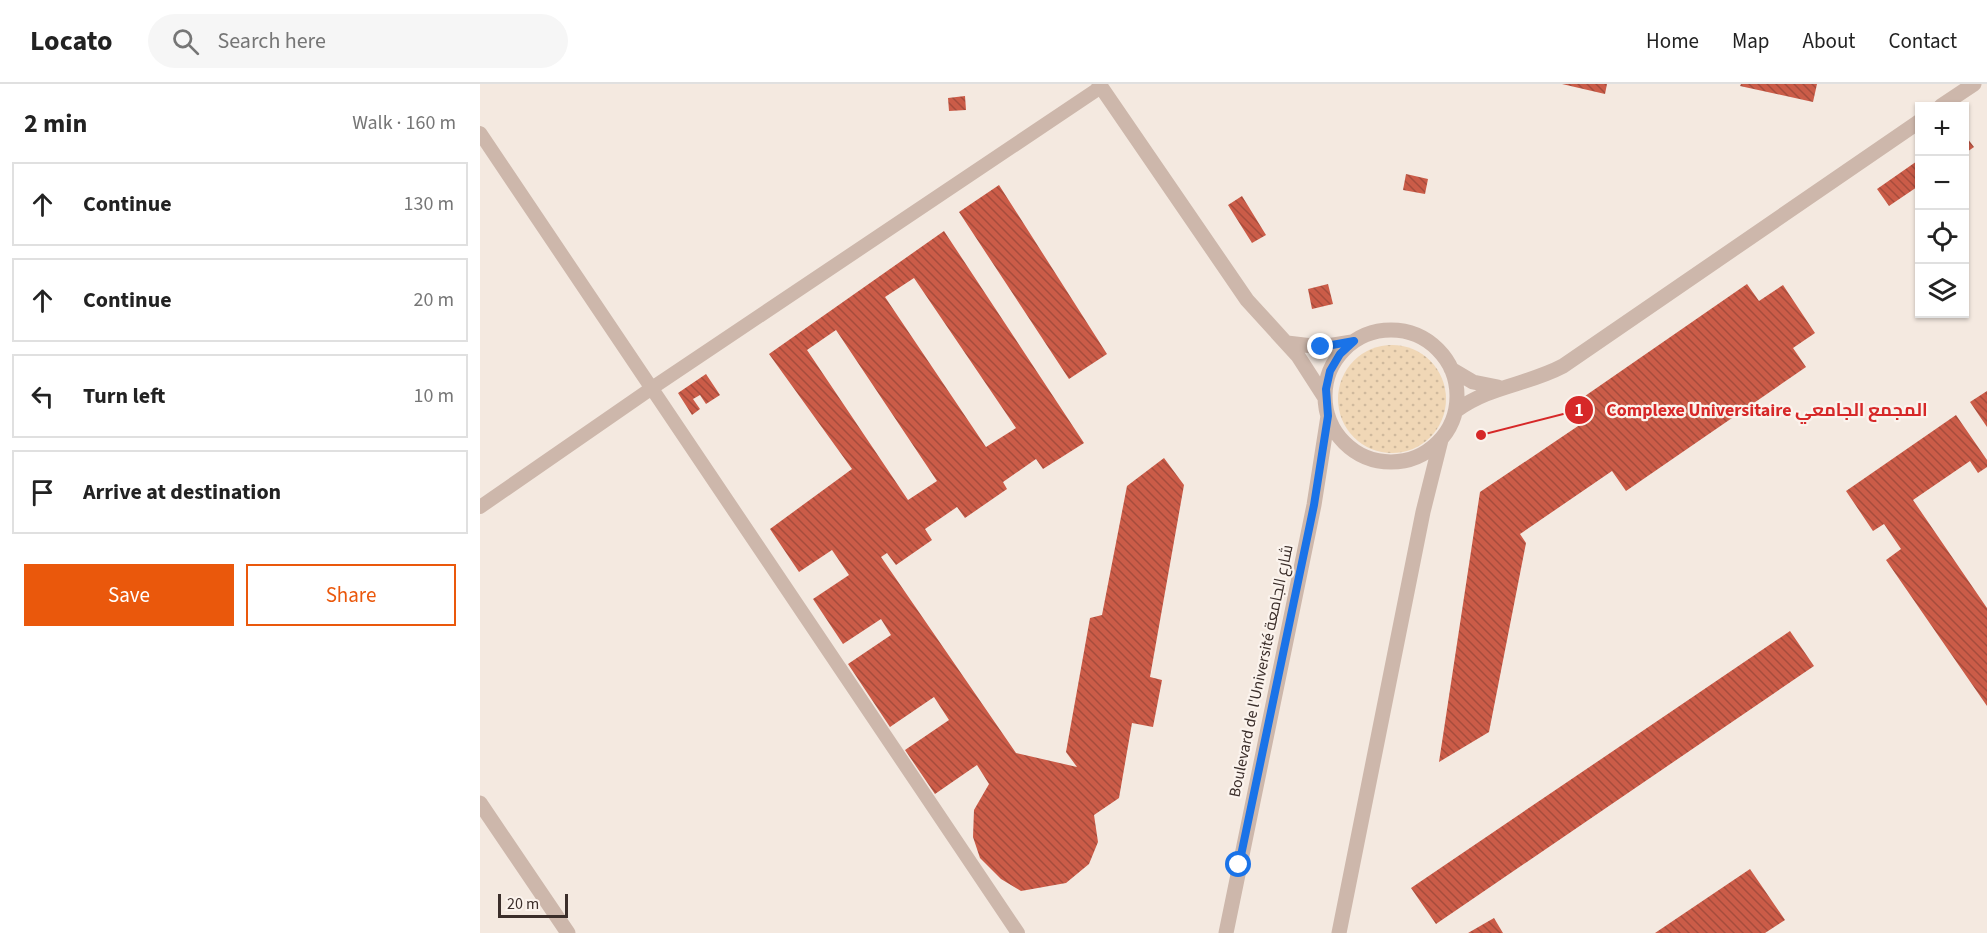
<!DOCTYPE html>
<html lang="en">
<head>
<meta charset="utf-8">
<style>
  body { margin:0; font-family:"Source Sans 3",Cairo,sans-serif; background:#f6f6f6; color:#222 }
  .controls { position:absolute; right:18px; top:18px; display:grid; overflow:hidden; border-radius:0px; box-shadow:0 2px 4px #0004 }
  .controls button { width:54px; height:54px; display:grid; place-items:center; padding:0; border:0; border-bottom:2px solid #e0e0e0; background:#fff; color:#222; font:30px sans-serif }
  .scale { position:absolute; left:18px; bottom:15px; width:70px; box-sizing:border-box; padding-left:6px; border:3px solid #3b2e2a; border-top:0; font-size:16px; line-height:21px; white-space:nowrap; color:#3b2e2a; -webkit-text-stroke:4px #fbf3ed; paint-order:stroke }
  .stop { position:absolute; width:18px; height:18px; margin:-14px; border:4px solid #1a73e8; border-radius:50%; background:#fff }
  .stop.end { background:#1a73e8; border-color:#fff; box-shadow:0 2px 6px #0008 }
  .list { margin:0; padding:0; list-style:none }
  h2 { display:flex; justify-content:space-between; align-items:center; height:78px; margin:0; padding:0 24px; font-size:26px }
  h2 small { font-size:20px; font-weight:400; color:#767676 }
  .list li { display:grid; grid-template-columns:39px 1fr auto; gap:18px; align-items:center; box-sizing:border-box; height:84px; margin:0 12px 12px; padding:0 12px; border:2px solid #e0e0e0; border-radius:0px }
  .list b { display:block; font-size:22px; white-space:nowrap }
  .list em { font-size:20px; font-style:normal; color:#767676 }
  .actions { display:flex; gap:12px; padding:18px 24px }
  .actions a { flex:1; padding:14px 0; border:2px solid #ea580c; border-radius:0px; text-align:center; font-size:21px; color:#ea580c }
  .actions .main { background:#ea580c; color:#fff }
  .icon { flex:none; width:33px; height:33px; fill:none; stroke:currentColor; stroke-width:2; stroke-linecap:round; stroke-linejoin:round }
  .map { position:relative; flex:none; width:1507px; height:849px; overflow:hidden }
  header { display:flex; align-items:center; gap:36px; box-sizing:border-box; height:84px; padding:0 30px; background:#fff; border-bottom:2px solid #e0e0e0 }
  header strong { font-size:28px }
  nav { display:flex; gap:33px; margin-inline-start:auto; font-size:21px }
  .search { width:420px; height:54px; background:#f6f6f6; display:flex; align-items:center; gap:15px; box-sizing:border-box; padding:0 21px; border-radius:33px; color:#767676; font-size:22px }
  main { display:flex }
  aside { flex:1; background:#fff }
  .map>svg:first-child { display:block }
</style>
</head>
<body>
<header>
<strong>Locato</strong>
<div class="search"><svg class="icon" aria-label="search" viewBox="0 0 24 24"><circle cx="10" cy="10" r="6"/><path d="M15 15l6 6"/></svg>Search here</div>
<nav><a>Home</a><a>Map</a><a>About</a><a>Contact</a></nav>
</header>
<main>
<aside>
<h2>2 min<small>Walk · 160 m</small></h2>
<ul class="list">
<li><svg class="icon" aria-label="ahead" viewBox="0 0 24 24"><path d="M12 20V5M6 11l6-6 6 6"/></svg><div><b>Continue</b></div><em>130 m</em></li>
<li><svg class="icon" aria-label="ahead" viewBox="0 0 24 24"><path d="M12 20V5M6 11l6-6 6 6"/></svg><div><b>Continue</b></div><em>20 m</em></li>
<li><svg class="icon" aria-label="left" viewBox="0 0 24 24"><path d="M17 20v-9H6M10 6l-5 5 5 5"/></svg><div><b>Turn left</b></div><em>10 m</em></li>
<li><svg class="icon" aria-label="arrive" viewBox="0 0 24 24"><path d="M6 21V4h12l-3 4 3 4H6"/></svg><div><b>Arrive at destination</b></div></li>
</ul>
<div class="actions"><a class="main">Save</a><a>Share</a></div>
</aside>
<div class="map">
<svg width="1507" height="849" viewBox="0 0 1507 849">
  <defs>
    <pattern id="sand-dots" width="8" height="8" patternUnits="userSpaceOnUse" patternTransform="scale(1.5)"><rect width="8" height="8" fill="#f0d7b6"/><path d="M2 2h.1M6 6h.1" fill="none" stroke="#cfb99d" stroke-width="1.8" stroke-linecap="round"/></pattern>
    <pattern id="building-back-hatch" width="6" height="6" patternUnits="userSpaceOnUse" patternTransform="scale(1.5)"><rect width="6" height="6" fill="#cb5c48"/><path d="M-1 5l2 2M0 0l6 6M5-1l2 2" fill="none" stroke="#a64c3c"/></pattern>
  </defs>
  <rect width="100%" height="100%" fill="#f4e9e0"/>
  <!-- sand -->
  <path fill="url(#sand-dots)" d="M858 315a54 54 0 1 1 108 0a54 54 0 1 1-108 0Z"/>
  <!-- building -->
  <path fill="url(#building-back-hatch)" fill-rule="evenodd" d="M1082,0H1127L1125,10Z
    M1261,0H1337L1333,18L1260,2Z
    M485,12L486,26L469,27L468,14Z
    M1484,50L1494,63L1484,70Z
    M1440,75V101L1409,122L1397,105Z
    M926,90L948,95L945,110L923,106Z
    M519,101L627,270L589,295L479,128Z
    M762,112L786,151L772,159L748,121Z
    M464,147L604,359L563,385L556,375L523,398L527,405L485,434L477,423L445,445L452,456L416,481L407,469L401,473L536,669L597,683L586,668L610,534L622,531L647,402L684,374L704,401L670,593L682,596L673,643L652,639L639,714L614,731L618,758L609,780L586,799L541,807L521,795L500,774L493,753L494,726L509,700L497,681L455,710L425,666L469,636L454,613L410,643L368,580L411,551L401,535L363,560L333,515L369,491L352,466L319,488L290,445L372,385L289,270ZM434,194L536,344L506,363L405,213ZM356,246L457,397L428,416L327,266Z
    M848,200L853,220L832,225L828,205Z
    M1267,200L1279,217L1303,201L1335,249L1313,264L1326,283L1146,407L1132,387L1040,450L1046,459L1009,648L959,678L1000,408L1104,338L1092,321Z
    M226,290L240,311L226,320L220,311L213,315L220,325L212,331L198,309Z
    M1507,307V343L1490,318Z
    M1476,331L1507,376V383L1498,389L1490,377L1433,416L1507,524V622L1406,476L1421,465L1404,440L1393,447L1366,407Z
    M1310,547L1334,582L956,840L931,804Z
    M1270,785L1305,836L1285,849H1175Z
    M1014,834L1023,849H988Z"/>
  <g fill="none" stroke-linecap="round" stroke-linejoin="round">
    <!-- service -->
    <path stroke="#cdb7ab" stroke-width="14" d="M0,49L538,849
      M0,423L172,304L621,3"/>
    <!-- minor -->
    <path stroke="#cdb7ab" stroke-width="15" d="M619,0L767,216L818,272L845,314
      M1461,22L1494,0
      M845 312a66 66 0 1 1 132 0a66 66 0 1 1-132 0Z
      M807,259L841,263L872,258
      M971,285L993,298L1018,303
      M977,326C1010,302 1047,301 1083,282L1440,37
      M0,719L88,849
      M746,849L834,421L848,332
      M859,849L943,428L961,356"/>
  </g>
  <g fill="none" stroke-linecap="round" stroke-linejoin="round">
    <!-- route -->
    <path stroke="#1a73e8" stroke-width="8" d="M759,781L834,421L848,332L846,305L850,287L860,270L874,257L841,263"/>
  </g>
  <g text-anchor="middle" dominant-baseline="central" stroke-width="4.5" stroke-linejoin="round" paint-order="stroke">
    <!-- street labels -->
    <g font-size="16" fill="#3b2e2a" stroke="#fbf3ed">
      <text transform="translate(781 587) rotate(-78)">Boulevard de l'Université شارع الجامعة</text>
    </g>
  </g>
  <!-- callouts -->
  <path fill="none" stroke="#d62828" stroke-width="2" d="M1001 351L1099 326"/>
  <g fill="#d62828" stroke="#fbf3ed" stroke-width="2">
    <circle cx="1001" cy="351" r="6"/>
    <circle cx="1099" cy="326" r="15"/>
  </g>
  <g font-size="18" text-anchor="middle" font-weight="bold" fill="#fff">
    <text x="1099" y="332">1</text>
  </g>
  <g font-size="18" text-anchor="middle" font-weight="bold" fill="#d62828" stroke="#fbf3ed" stroke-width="4.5" stroke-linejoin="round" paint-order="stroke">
    <text x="1287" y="332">Complexe Universitaire المجمع الجامعي</text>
  </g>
</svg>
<div class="controls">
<button>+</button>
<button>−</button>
<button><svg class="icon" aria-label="locate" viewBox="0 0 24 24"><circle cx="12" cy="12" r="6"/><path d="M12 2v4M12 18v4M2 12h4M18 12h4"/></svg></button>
<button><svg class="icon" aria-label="layers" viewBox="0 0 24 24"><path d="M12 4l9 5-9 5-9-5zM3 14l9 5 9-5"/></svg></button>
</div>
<div class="scale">20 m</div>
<div class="stop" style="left:759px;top:781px"></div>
<div class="stop end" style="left:841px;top:263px"></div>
</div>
</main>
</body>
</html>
